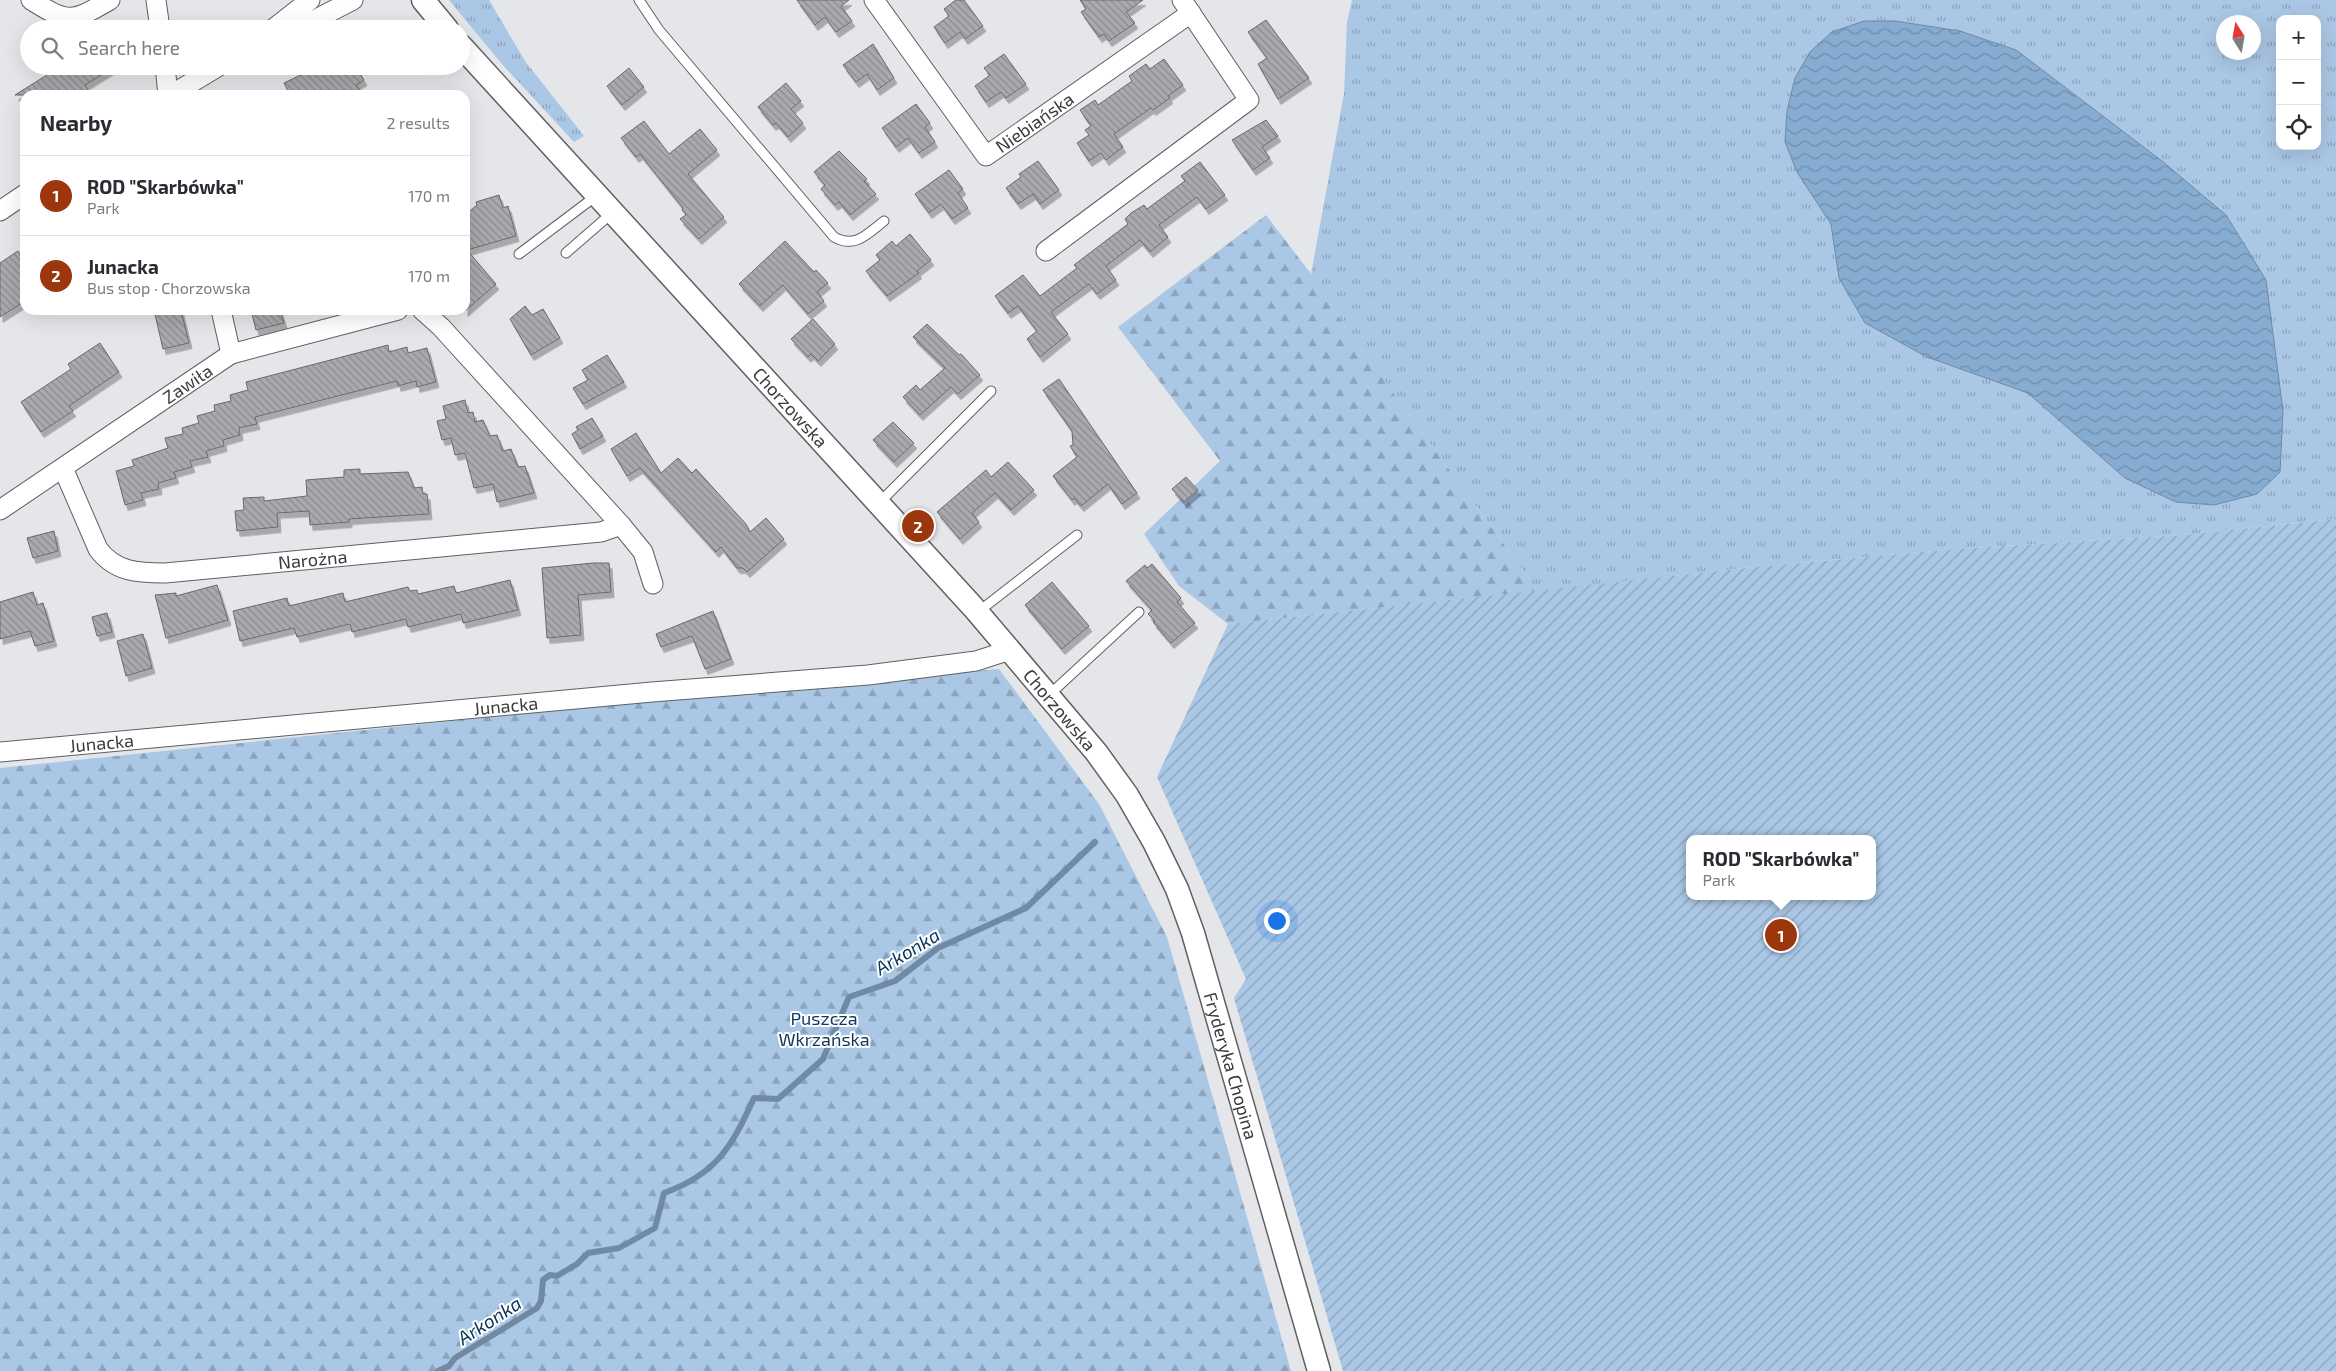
<!DOCTYPE html>
<html lang="en">
<head>
<meta charset="utf-8">
<style>
  body { margin:0; font-family:"Exo 2",sans-serif; background:#f2f2f3; color:#2b2b33 }
  .controls { position:absolute; right:15px; top:15px; display:grid; overflow:hidden; border-radius:10px; box-shadow:0 5px 20px #0002 }
  .controls button { width:45px; height:45px; display:grid; place-items:center; padding:0; border:0; border-bottom:1px solid #e1e1e2; background:#fff; color:#2b2b33; font:25px sans-serif }
  .compass { position:absolute; left:2216px; top:15px; width:45px; height:45px; border-radius:50%; background:#fff; box-shadow:0 5px 20px #0002; rotate:349deg }
  .you { position:absolute; left:1276px; top:920px; width:18px; height:18px; margin:-12px; border:4px solid #fff; border-radius:50%; background:#1a73e8; box-shadow:0 0 0 8px #1a73e833 }
  .badge { display:grid; place-items:center; width:32px; height:32px; border-radius:50%; background:#9c360d; color:#fff; font-size:16px; font-weight:700 }
  .pin { position:absolute; translate:-50% -50%; border:2px solid #fff; box-shadow:0 1px 5px #0006 }
  .popup { position:absolute; left:1686px; top:835px; width:190px; height:65px; box-sizing:border-box; display:grid; place-content:center; border-radius:10px; background:#fff; filter:drop-shadow(0 1px 4px #0005); font-size:16px; white-space:nowrap; color:#7c7c81 }
  .popup b { font-size:19px; color:#2b2b33 }
  .popup::after { content:''; position:absolute; left:50%; top:100%; margin-left:-10px; border:10px solid transparent; border-top-color:#fff }
  .list { margin:0; padding:0; list-style:none }
  h2 { display:flex; justify-content:space-between; align-items:center; height:65px; margin:0; padding:0 20px; font-size:21px }
  h2 small { font-size:16px; font-weight:400; color:#7c7c81 }
  .list li { display:grid; grid-template-columns:32px 1fr auto; gap:15px; align-items:center; box-sizing:border-box; height:80px; padding:0 20px; border-top:1px solid #e1e1e2 }
  .list b { display:block; font-size:19px; white-space:nowrap }
  .list p { margin:0; font-size:16px; white-space:nowrap; color:#7c7c81 }
  .list em { font-size:16px; font-style:normal; color:#7c7c81 }
  .icon { flex:none; width:28px; height:28px; fill:none; stroke:currentColor; stroke-width:2; stroke-linecap:round; stroke-linejoin:round }
  .map { position:relative; flex:none; width:2336px; height:1371px; overflow:hidden }
  .search { position:absolute; background:#fff; box-shadow:0 5px 20px #0002; left:20px; top:20px; width:450px; height:55px; display:flex; align-items:center; gap:12px; box-sizing:border-box; padding:0 18px; border-radius:28px; color:#7c7c81; font-size:19px }
  .panel { position:absolute; background:#fff; box-shadow:0 5px 20px #0002; left:20px; top:90px; width:450px; height:225px; border-radius:15px }
  .map>svg:first-child { display:block }
</style>
</head>
<body>
<div class="map">
<svg width="2336" height="1371" viewBox="0 0 2336 1371">
  <defs>
    <pattern id="grass-tufts" width="24" height="20" patternUnits="userSpaceOnUse" patternTransform="scale(1.25)"><rect width="24" height="20" fill="#aac7e5"/><path d="M3 7l-1-3M5 7V3M7 7l1-3M15 17l-1-3M17 17v-4M19 17l1-3" fill="none" stroke="#8ba3bb"/></pattern>
    <pattern id="forest-firs" width="22" height="20" patternUnits="userSpaceOnUse" patternTransform="scale(1.25)"><rect width="22" height="20" fill="#aac7e5"/><path d="M5 1l3.5 6h-7zM16 11l3.5 6h-7z" fill="#8ba3bb"/></pattern>
    <pattern id="garden-furrows" width="10" height="10" patternUnits="userSpaceOnUse" patternTransform="scale(1.25)"><rect width="10" height="10" fill="#aac7e5"/><path d="M-1 1l2-2M0 10L10 0M9 11l2-2" fill="none" stroke="#8ba3bb"/></pattern>
    <pattern id="water-waves" width="16" height="10" patternUnits="userSpaceOnUse" patternTransform="scale(1.25)"><rect width="16" height="10" fill="#87acd1"/><path d="M0 5q4-4 8 0t8 0" fill="none" stroke="#6f8dab"/></pattern>
    <pattern id="building-back-hatch" width="6" height="6" patternUnits="userSpaceOnUse" patternTransform="scale(1.25)"><rect width="6" height="6" fill="#a8aaad"/><path d="M-1 5l2 2M0 0l6 6M5-1l2 2" fill="none" stroke="#8a8b8e"/></pattern>
    <filter id="shadow"><feDropShadow dx="3" dy="5.5" stdDeviation="0" flood-color="#0004"/></filter>
  </defs>
  <rect width="100%" height="100%" fill="#e4e6e9"/>
  <!-- grass -->
  <path fill="url(#grass-tufts)" fill-rule="evenodd" d="M449,0H489L525,61L584,136L574,142L501,63Z
    M1352,0H2336V519L2184,535L1954,549L1745,568L1538,591L1350,334L1311,274L1344,94L1347,22ZM2280,19H2317V146H2280ZM2224,22H2254V52H2224Z"/>
  <!-- forest -->
  <path fill="url(#forest-firs)" d="M1266,215L1311,274L1350,334L1538,591L1228,624L1179,586L1144,534L1220,461L1118,327Z
    M999,669L1099,804L1167,937L1291,1371H0V768L654,700Z"/>
  <!-- garden -->
  <path fill="url(#garden-furrows)" fill-rule="evenodd" d="M2336,519V1371H1343L1234,998L1246,979L1157,777L1228,624L1745,568L1954,549L2184,535ZM1690,839H1872V896H1690Z"/>
  <!-- water -->
  <path fill="url(#water-waves)" stroke="#708aa4" d="M1864,21H1895L1960,31L2016,50L2162,161L2226,215L2266,280L2283,411L2280,472L2257,494L2214,505L2176,502L2125,478L2028,393L1927,357L1865,323L1839,278L1831,224L1797,172L1785,142L1787,111L1795,78L1810,52L1832,32Z"/>
  <g fill="none" stroke-linecap="round" stroke-linejoin="round">
    <!-- stream -->
    <path stroke="#708aa4" stroke-width="6" d="M438,1371L449,1366L455,1358L537,1308L541,1301L543,1280L550,1275L557,1276L577,1264L588,1253L619,1248L655,1228L664,1193C717,1174 732,1146 754,1098L778,1099L823,1059L849,997L895,981L938,948L1026,908L1095,842"/>
  </g>
  <!-- building -->
  <path fill="url(#building-back-hatch)" stroke="#686a6d" filter="url(#shadow)" d="M797,0H849L841,6L852,21L836,32L825,17L815,25Z
    M956,0H964L983,26L965,39L960,32L945,43L934,27L949,16L944,9Z
    M1080,0H1143L1126,12L1135,23L1109,41L1104,34L1099,37L1081,12L1086,9Z
    M1266,20L1309,78L1278,99L1258,64L1267,58L1248,32Z
    M873,44L894,78L877,90L867,74L856,82L843,65Z
    M1004,54L1026,84L1006,98L1001,92L986,102L975,86L990,75L984,68Z
    M1164,59L1183,85L1168,96L1170,98L1153,110L1151,108L1114,134L1123,147L1106,160L1101,153L1089,161L1077,143L1089,135L1085,130L1091,126L1080,110L1095,100L1098,105L1132,81L1129,76L1146,64L1150,69Z
    M42,66H116L85,85L91,95H15L47,75Z
    M304,66H355L364,80L356,85L363,95H290L284,83L307,72Z
    M629,68L644,87L622,105L607,86Z
    M786,83L801,101L791,109L803,123L788,137L776,123L773,125L758,107Z
    M916,104L930,123L925,127L935,142L919,153L908,138L896,147L882,128Z
    M1266,120L1278,136L1262,147L1270,158L1253,170L1232,140Z
    M644,121L669,154L700,129L717,150L688,174L724,217L699,239L680,219L686,215L682,210L683,208L640,154L636,157L621,138Z
    M839,151L867,179L864,181L876,194L850,215L839,202L835,205L821,189L825,185L814,172Z
    M1038,161L1059,190L1040,204L1033,194L1018,204L1006,188L1021,177L1019,174Z
    M1200,162L1225,195L1206,209L1197,197L1159,225L1168,237L1150,252L1140,240L1106,266L1116,280L1097,294L1089,284L1051,312L1068,334L1040,357L1027,339L1037,331L1018,306L1008,313L995,296L1023,275L1040,296L1077,268L1074,265L1128,224L1125,219L1131,213L1144,205L1147,209L1185,181L1181,176Z
    M949,170L963,189L958,193L968,208L952,219L941,204L929,213L915,194Z
    M499,195L503,208L508,206L516,236L467,250L496,284L465,311V215L477,205L476,202Z
    M910,234L931,260L917,271L919,273L887,296L866,271L880,260L876,255L892,241L896,246Z
    M785,241L814,272L816,270L828,283L817,292L824,301L808,314L783,285L760,306L739,284Z
    M18,251L25,262V301L0,317V263Z
    M525,306L532,315L543,309L560,338L531,355L510,319Z
    M154,310H181L189,343L163,349Z
    M251,310H280L284,323L256,330Z
    M813,319L835,344L818,361L811,354L808,357L791,339Z
    M927,324L959,355L961,354L980,375L958,394L951,387L920,415L903,397L916,385L920,390L945,368L913,337Z
    M100,343L119,372L69,406L73,411L41,432L21,402L71,369L68,364Z
    M388,345L389,352L407,347L408,353L427,348L436,382L417,387L416,381L398,386L397,381L255,417L257,424L239,428L240,435L223,440L224,446L206,451L208,457L190,461L192,467L174,472L176,478L158,483L159,489L141,493L143,500L125,505L116,471L134,466L132,460L168,448L165,438L183,434L182,428L199,423L197,416L215,411L214,405L231,401L230,395L248,390L246,382Z
    M607,355L624,382L583,404L573,388L588,380L582,370Z
    M1059,379L1137,493L1122,504L1108,484L1081,506L1074,498L1072,500L1053,476L1077,457L1070,446L1073,445L1072,431L1043,390Z
    M465,400L468,413L473,412L475,422L483,420L490,436L497,435L503,451L511,449L518,467L525,466L534,493L497,502L493,484L474,488L465,453L455,455L451,438L442,440L437,421L446,419L443,406Z
    M592,418L603,436L580,449L572,434L578,430L576,427Z
    M893,422L914,443L894,462L873,440Z
    M636,433L661,473L678,458L692,473L696,469L746,524L750,532L766,518L784,539L747,572L743,568H737L721,547L716,552L640,468L627,476L611,449Z
    M1008,462L1034,490L1011,510L995,493L972,513L979,522L960,539L937,512L986,470L991,477Z
    M360,469V474L408,472L414,488L422,487L423,494H427L429,514L349,519V522L310,525L309,511L277,513L278,527L237,531L235,511L244,510L243,498L264,497V501L307,496L306,480L344,477V470Z
    M1186,477L1198,490L1184,502L1172,489Z
    M54,531L58,551L33,558L27,538Z
    M593,563H609L611,592L578,595L581,635L547,638L542,568Z
    M1152,564L1181,598L1177,602L1195,623L1171,643L1153,622L1155,621L1148,614L1152,610L1126,581L1145,565L1147,568Z
    M510,580L518,610L463,623L461,614L408,627L406,619L352,632L350,624L297,637L294,628L240,641L233,611L287,598L289,606L343,593L345,602L408,587L410,591L417,590L418,594L454,586L456,593Z
    M1052,582L1089,626L1062,649L1025,605Z
    M217,585L228,620L166,638L155,595L176,593V596Z
    M33,592L37,605L43,603L54,641L35,646L30,631L0,639V602Z
    M713,611L731,659L705,669L692,636L661,647L656,634Z
    M107,613L112,632L97,636L92,617Z
    M143,634L152,668L126,676L117,641Z"/>
  <g fill="none" stroke-linecap="round" stroke-linejoin="round">
    <defs>
      <path id="service" d="M639,0L659,30L834,237C855,249 867,234 884,221
        M566,253L612,213
        M519,254L596,196
        M878,504L991,391
        M987,605L1077,535
        M1049,695L1139,612"/>
      <g id="minor">
        <path d="M31,0C69,24 72,22 110,0"/>
        <path d="M156,0L160,29"/>
        <path id="s1" d="M874,0L986,156L1191,13"/>
        <path d="M273,29L310,0"/>
        <path d="M297,29L353,0"/>
        <path d="M165,66L168,95"/>
        <path d="M171,95L219,66"/>
        <path d="M0,211L25,194"/>
        <path d="M1046,251L1249,100L1182,0"/>
        <path d="M221,310L231,354"/>
        <path d="M422,310L441,327L621,525L643,552L653,584"/>
        <path id="s2" d="M63,468L98,549C115,572 138,573 165,573L601,532L621,525"/>
        <path id="s3" d="M0,510L231,354L398,310"/>
        <path id="s4" d="M0,752L652,692L868,675L976,661L1010,650"/>
      </g>
      <g id="tertiary">
        <path d="M423,0L447,29"/>
        <path id="s5" d="M461,46L973,607L1096,752L1127,795L1154,842L1177,889L1193,933L1319,1371"/>
      </g>
    </defs>
    <!-- service casing -->
    <use href="#service" stroke="#5e6062" stroke-width="11"/>
    <!-- minor casing -->
    <use href="#minor" stroke="#5e6062" stroke-width="21"/>
    <!-- tertiary casing -->
    <use href="#tertiary" stroke="#5e6062" stroke-width="25"/>
    <!-- service -->
    <use href="#service" stroke="#fff" stroke-width="9"/>
    <!-- minor -->
    <use href="#minor" stroke="#fff" stroke-width="19"/>
    <!-- tertiary -->
    <use href="#tertiary" stroke="#fff" stroke-width="22"/>
  </g>
  <g text-anchor="middle" dominant-baseline="central" stroke-width="4" stroke-linejoin="round" paint-order="stroke">
    <!-- street labels -->
    <g font-size="18" fill="#393a3b" stroke="#fff">
      <text stroke="none"><textPath href="#s1" startOffset="251">Niebiańska</textPath></text>
      <text stroke="none"><textPath href="#s3" startOffset="226">Zawiła</textPath></text>
      <text stroke="none"><textPath href="#s5" startOffset="489">Chorzowska</textPath></text>
      <text stroke="none"><textPath href="#s2" startOffset="311">Narożna</textPath></text>
      <text stroke="none"><textPath href="#s4" startOffset="508">Junacka</textPath></text>
      <text stroke="none"><textPath href="#s5" startOffset="894">Chorzowska</textPath></text>
      <text stroke="none"><textPath href="#s4" startOffset="102">Junacka</textPath></text>
      <text stroke="none"><textPath href="#s5" startOffset="1294">Fryderyka Chopina</textPath></text>
    </g>
    <!-- park labels -->
    <g font-size="18" fill="#10395d" stroke="#fff">
      <text x="824" y="1018">Puszcza<tspan x="824" dy="21">Wkrzańska</tspan></text>
    </g>
    <!-- water labels -->
    <g font-size="19" font-style="italic" fill="#0b3559" stroke="#fff">
      <text transform="translate(907 951) rotate(-31)">Arkonka</text>
      <text transform="translate(489 1320) rotate(-33)">Arkonka</text>
    </g>
  </g>
</svg>
<div class="controls">
<button>+</button>
<button>−</button>
<button><svg class="icon" aria-label="locate" viewBox="0 0 24 24"><circle cx="12" cy="12" r="6"/><path d="M12 2v4M12 18v4M2 12h4M18 12h4"/></svg></button>
</div>
<svg class="compass" viewBox="-18 -18 36 36"><path d="M0-13l5 13h-10z" fill="#e53935"/><path d="M0 13l5-13h-10z" fill="#7c7c81"/></svg>
<div class="you"></div>
<div class="pin badge" style="left:1781px;top:935px">1</div>
<div class="popup"><b>ROD &quot;Skarbówka&quot;</b>Park</div>
<div class="pin badge" style="left:918px;top:526px">2</div>
<div class="search"><svg class="icon" aria-label="search" viewBox="0 0 24 24"><circle cx="10" cy="10" r="6"/><path d="M15 15l6 6"/></svg>Search here</div>
<section class="panel">
<h2>Nearby<small>2 results</small></h2>
<ul class="list">
<li><span class="badge">1</span><div><b>ROD &quot;Skarbówka&quot;</b><p>Park</p></div><em>170 m</em></li>
<li><span class="badge">2</span><div><b>Junacka</b><p>Bus stop · Chorzowska</p></div><em>170 m</em></li>
</ul>
</section>
</div>
</body>
</html>
